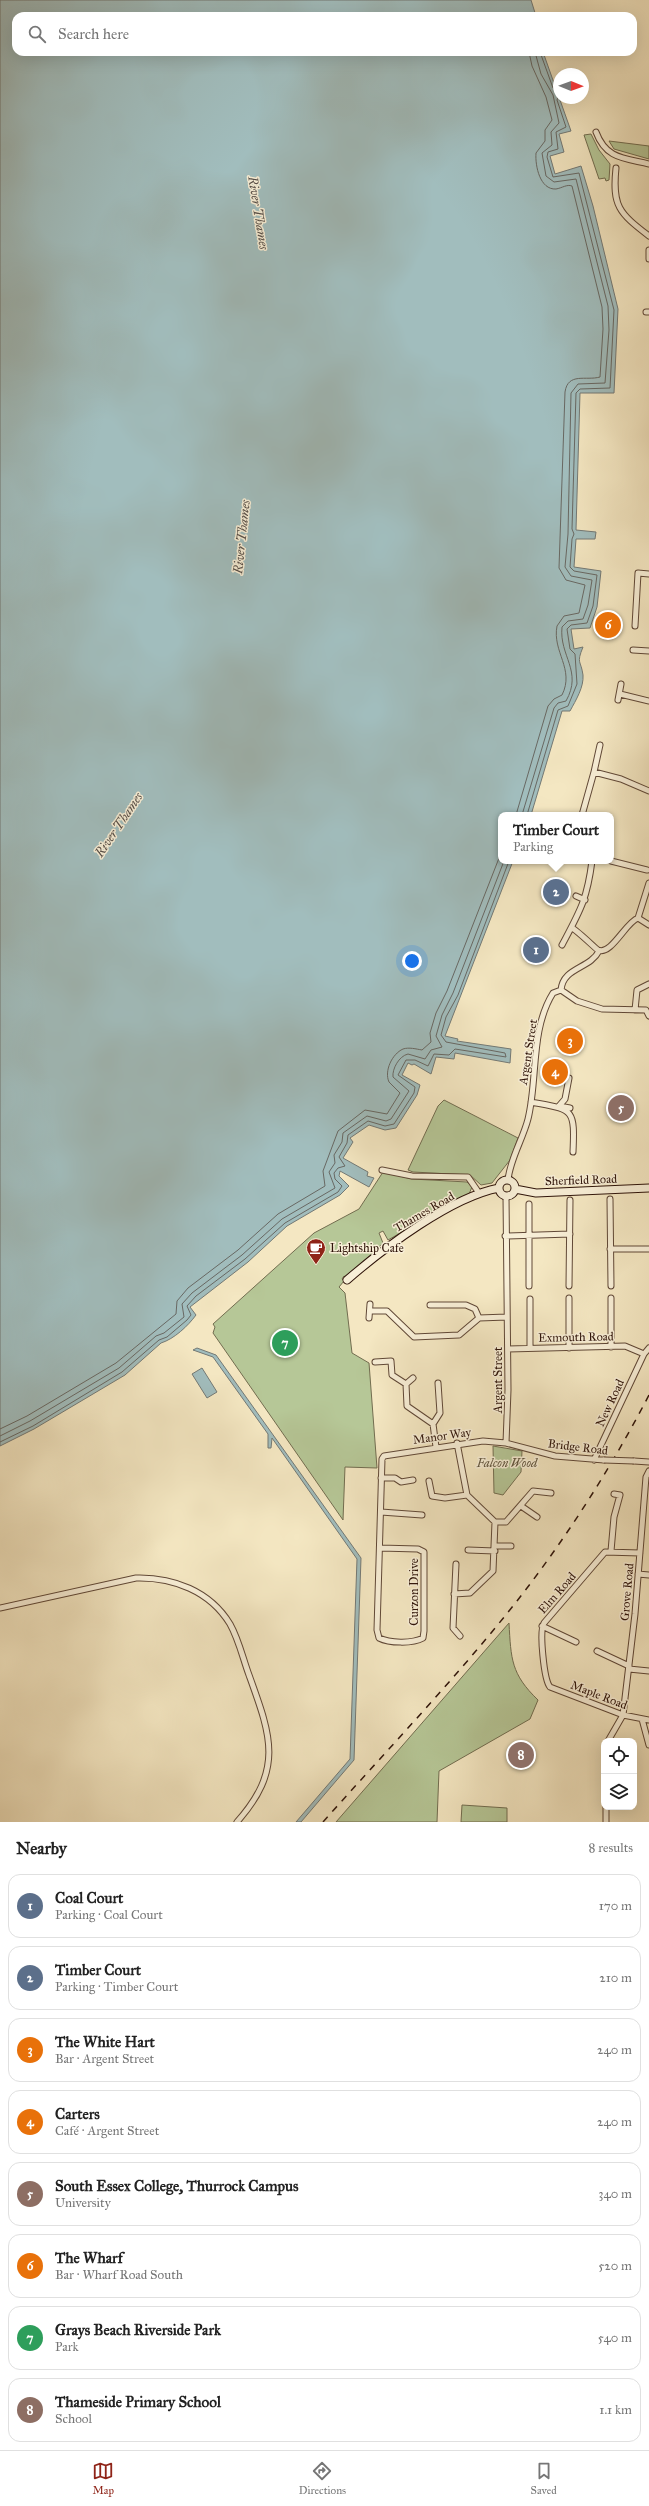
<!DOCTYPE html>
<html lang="en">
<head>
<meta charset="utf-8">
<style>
  body { margin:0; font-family:"IM FELL Great Primer",serif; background:#f6f6f6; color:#222 }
  .controls { position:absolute; right:12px; bottom:12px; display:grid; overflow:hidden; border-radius:8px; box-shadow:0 4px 16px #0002 }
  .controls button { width:36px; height:36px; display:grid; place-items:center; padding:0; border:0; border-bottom:1px solid #e0e0e0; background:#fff; color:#222; font:20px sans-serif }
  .compass { position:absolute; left:553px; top:68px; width:36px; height:36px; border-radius:50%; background:#fff; box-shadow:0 4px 16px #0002; rotate:91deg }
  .you { position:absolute; left:412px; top:961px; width:14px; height:14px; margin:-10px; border:3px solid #fff; border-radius:50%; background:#1a73e8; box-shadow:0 0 0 6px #1a73e833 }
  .badge { display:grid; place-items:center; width:26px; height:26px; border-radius:50%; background:#8f2418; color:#fff; font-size:13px; font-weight:700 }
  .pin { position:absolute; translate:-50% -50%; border:2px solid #fff; box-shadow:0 1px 4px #0006 }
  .popup { position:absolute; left:498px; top:812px; width:116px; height:52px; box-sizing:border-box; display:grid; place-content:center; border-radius:8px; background:#fff; filter:drop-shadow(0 1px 3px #0005); font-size:13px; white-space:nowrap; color:#767676 }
  .popup b { font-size:15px; color:#222 }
  .popup::after { content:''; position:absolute; left:50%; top:100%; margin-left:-8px; border:8px solid transparent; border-top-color:#fff }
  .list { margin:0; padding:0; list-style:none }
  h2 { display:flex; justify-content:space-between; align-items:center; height:52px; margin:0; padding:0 16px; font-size:17px }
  h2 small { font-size:13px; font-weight:400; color:#767676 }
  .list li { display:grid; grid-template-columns:26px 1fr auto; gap:12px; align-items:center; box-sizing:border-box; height:64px; margin:0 8px 8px; padding:0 8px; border:1px solid #e0e0e0; border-radius:12px }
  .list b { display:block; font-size:15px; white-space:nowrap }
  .list p { margin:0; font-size:13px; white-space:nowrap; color:#767676 }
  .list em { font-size:13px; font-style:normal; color:#767676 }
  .icon { flex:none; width:22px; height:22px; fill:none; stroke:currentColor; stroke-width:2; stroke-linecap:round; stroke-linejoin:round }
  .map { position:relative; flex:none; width:649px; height:1822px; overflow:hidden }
  .search { position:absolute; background:#fff; box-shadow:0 4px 16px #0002; left:12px; right:12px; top:12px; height:44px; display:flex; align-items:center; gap:10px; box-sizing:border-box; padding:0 14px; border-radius:12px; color:#767676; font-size:15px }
  .sheet { height:628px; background:#fff }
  nav { display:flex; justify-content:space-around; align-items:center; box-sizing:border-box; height:56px; border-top:1px solid #e0e0e0; background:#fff; font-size:11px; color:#767676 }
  nav a { display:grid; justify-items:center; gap:2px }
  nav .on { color:#8f2418 }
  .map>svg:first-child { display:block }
</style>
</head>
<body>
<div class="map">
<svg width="649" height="1822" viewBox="0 0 649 1822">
  <rect width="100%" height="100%" fill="#f4e7c2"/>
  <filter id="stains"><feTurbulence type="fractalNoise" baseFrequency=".005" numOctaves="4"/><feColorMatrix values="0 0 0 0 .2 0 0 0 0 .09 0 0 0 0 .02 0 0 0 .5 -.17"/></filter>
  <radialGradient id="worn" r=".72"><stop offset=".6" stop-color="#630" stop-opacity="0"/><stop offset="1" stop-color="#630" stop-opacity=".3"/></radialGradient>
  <!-- green -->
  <path fill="#b6c797" stroke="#726d50" d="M591,134L599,150L610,164L609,180L606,181L605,178L599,179L584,135Z
    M609,141L649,146V159L614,149Z
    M444,1100L518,1138L510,1160L492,1183L481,1185L470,1175L413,1172L408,1170L438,1106Z
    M383,1172L412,1179L467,1182L472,1187L469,1194L388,1240L383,1231L379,1233L383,1243L347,1278L344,1276L342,1279L344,1281L339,1287L345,1293L352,1353L369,1363L377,1468L345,1467L343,1520L213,1333L215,1327L213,1324L314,1233L359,1209Z
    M493,1446L522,1451L521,1472L503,1495L494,1493Z
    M509,1623C511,1659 511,1674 538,1700L530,1719L439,1771L437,1822H336Z
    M462,1805L507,1808V1822H461Z"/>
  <!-- water -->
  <path fill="#a1bdbd" stroke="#737975" d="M0,0H531L536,16H16V52H543L571,131L559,134L564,152L550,156L555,174L581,166L593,206L618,309L614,393H580L576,530L596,532L595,539H576L574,567L601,571L597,607L590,628L571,629L574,649L583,647C576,664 581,660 583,675C584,687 576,700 570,711H562L531,815H501V861H513L445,1036L458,1039L457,1041L511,1049L510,1063L455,1053L454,1059L436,1057L431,1074L414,1064L412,1065L408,1063L402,1075L420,1085L417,1095L396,1128L385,1130L369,1125L350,1138L353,1142L343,1158L368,1172L367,1176L374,1178L369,1187L340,1171L339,1176L349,1186L340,1195L287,1226L248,1262L190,1307L196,1315C188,1326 174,1339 161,1343L125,1375L34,1429L0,1446Z
    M197,1348L216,1355L361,1558L354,1760L301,1822H296L350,1759L357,1559L272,1438L271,1448H268V1434L213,1357L193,1350Z
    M202,1368L217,1392L207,1398L192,1374Z"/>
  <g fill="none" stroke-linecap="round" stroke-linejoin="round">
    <!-- shore -->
    <path stroke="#686863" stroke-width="1" d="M540,52L553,88L559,91
      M516,815L548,706L554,699L562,695C575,669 552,652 557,626L564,616L579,613L585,585L566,580L559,568L565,392C568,372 586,381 600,377L603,329L602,307L572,186C567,184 562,188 556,189C540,190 535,166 536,153L545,141V130L552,120L546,97L532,66L529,52
      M522,815L554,708L558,703L566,701C583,671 559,656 562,627L568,621L583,619L588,605L592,580L571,576L565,567L568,534L571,393L578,384L605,383L609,330L608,306L576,179L554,182L546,176L542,153L552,145L551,132L559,123L553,95L541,74L535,52
      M527,815L558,710L568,706L577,684L575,654L570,649L567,629L571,625L587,623L593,606L597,575L574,571L570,567L572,539L574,534L572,529L576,393L580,389L610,388L614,310L579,173L553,177L547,157L548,152L558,149L556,132L566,127L557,100L559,95
      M0,1429L27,1416L116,1363L176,1314L177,1301L188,1288L238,1250L278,1214L325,1186L323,1171L338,1131L365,1110L387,1114L400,1093L389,1082C384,1071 392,1054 403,1049C409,1047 416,1049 422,1050L431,1042L430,1033L436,1013L447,991L501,853
      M0,1436L30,1421L119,1368L156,1336L164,1333L184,1317L182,1304L192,1293L242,1255L282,1219L335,1188L329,1172L335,1163L334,1155L342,1142L343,1133L367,1116L386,1121L391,1119L409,1091L393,1077C392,1069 399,1056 408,1054L425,1059L431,1050L442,1047L436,1036L442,1015L453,993L504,861
      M0,1442L33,1426L122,1372L159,1340L167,1337L187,1320L191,1315L187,1306L196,1296L245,1259L285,1223L338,1192L342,1186L335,1179L334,1173L338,1168L345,1166L339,1157L347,1143L348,1135L368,1121L385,1126L394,1124L414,1093L415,1087L398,1075L406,1060H415L428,1066L434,1054L449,1055L455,1049L506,1057L505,1053L446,1042L441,1035L446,1017L458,995L509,861"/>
    <defs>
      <path id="minor" d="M596,132C606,159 624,158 649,164
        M616,168C612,206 619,213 649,236
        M649,250V259
        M646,312H649
        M635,626L638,573L649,574
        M633,650L649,651
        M620,694L649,701
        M618,700L621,684
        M594,772L600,745
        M582,815L594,772L621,779L649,791
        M611,861L647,870
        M576,896L585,900
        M638,918L649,925
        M572,928C579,932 596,949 598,950C611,956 626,922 638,918L649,883
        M562,945C580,911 587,900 592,861
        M561,990L577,1001L602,1009L646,1010L649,1016
        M561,990C563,967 590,969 599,951
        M635,1010L637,990L649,984
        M569,1078L565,1099L559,1106L570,1108
        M531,1102C573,1110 575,1107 573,1152
        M382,1170L412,1176L468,1177L479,1193
        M508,1180C510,1159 523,1139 528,1119C538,1079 530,1030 553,993L561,990
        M506,1196L508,1390L506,1443
        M610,1199L611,1286
        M505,1236L570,1234
        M610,1249H649
        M529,1286V1204
        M569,1286L570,1200
        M569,1298V1348
        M611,1298V1347
        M530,1299V1348
        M430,1305H466L475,1309L479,1318
        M370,1311H387L414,1337L459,1335L479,1318L507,1317
        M369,1318L370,1304
        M508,1349L625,1346L644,1354
        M375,1362L391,1361L392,1375L406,1384L407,1406L433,1424
        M406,1384L413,1378
        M457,1443L467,1495L495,1522H506L533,1491L551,1493
        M436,1447L433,1424L440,1413L438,1383
        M594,1460L644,1354L649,1348
        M634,1461L649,1462
        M381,1478H395L401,1482L413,1480
        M429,1481L432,1496L445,1498L467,1495
        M521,1506L537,1517
        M381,1512L422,1515
        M495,1546H511
        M380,1548L418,1549L424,1552V1631L423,1638C412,1644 389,1643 379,1638L377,1630L382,1459L384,1456L483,1441L506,1443L555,1456L604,1460
        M468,1550L495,1551
        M611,1551L614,1517L620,1495L614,1494
        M640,1553L605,1552L544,1623C539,1631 544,1680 550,1687L623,1715L649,1720
        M456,1564L453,1628L460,1636
        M638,1574L649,1575
        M454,1594L470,1593L493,1571L495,1522
        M0,1608L136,1578C173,1577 210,1591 230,1624C239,1640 243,1659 249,1675C271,1736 284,1769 237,1822
        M542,1626L576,1642
        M597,1651L629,1666
        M629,1669L649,1671
        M642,1719L649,1745
        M608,1741L623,1715L635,1614L646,1477L649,1471
        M606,1822V1807"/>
      <path id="secondary" d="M499 1188a8 8 0 1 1 16 0a8 8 0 1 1-16 0Z
        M515,1189L536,1193L649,1188
        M347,1280C384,1248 451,1197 499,1188"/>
    </defs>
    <!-- minor casing -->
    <use href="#minor" stroke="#604837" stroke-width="7"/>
    <!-- secondary casing -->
    <use href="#secondary" stroke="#2e1309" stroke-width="9"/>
    <!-- minor -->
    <use href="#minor" stroke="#f8efd7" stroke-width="5"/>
    <!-- secondary -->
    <use href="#secondary" stroke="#f8efd7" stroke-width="7"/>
    <!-- rail -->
    <path stroke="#2e1309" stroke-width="1.5" stroke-dasharray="7 7" stroke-linecap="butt" d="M323,1822C388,1749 456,1678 517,1601C567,1537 611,1468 649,1395"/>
    <defs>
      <path id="minor-bridge" d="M604,1460L634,1461"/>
    </defs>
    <!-- minor-bridge casing -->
    <use href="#minor-bridge" stroke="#604837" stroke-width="7" stroke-linecap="butt"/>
    <!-- minor-bridge -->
    <use href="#minor-bridge" stroke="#f8efd7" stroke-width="5"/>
  </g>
  <!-- icons -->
  <defs>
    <symbol id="cafe-pin" viewBox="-11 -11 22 30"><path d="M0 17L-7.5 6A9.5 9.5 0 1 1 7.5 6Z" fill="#8f2418" stroke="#f8efd7"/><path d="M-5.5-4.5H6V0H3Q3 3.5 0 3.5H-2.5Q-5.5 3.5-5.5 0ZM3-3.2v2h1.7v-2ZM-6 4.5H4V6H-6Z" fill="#fff"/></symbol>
  </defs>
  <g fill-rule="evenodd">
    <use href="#cafe-pin" x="305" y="1237" width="22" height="30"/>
  </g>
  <g text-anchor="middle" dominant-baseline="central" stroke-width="3" stroke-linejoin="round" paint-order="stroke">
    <!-- street labels -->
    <g font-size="12" fill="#2e1309" stroke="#f8efd7">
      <text transform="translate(528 1052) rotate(-81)">Argent Street</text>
      <text transform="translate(581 1180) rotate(-2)">Sherfield Road</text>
      <text transform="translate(424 1212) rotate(-30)">Thames Road</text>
      <text transform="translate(576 1337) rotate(-1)">Exmouth Road</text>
      <text transform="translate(498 1380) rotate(-90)">Argent Street</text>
      <text transform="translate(610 1403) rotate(-65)">New Road</text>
      <text transform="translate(442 1436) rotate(-8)">Manor Way</text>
      <text transform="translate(578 1447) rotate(7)">Bridge Road</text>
      <text transform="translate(414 1592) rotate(-90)">Curzon Drive</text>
      <text transform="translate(627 1592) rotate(-85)">Grove Road</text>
      <text transform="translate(557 1593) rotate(-49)">Elm Road</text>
      <text transform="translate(599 1695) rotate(21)">Maple Road</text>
    </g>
    <!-- poi labels -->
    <g font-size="12" fill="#2e1309" stroke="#f8efd7" text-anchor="start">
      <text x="330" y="1248">Lightship Cafe</text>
    </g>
    <!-- park labels -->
    <g font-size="12" font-style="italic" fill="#5e523b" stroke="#f8efd7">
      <text x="507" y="1463">Falcon Wood</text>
    </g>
    <!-- water labels -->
    <g font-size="13" font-style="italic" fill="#564e48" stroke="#f8efd7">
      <text transform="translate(258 213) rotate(81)">River Thames</text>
      <text transform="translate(242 537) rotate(-84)">River Thames</text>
      <text transform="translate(119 825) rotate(-56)">River Thames</text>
    </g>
  </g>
  <rect width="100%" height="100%" filter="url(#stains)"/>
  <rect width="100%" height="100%" fill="url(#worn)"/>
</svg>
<div class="controls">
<button><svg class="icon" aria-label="locate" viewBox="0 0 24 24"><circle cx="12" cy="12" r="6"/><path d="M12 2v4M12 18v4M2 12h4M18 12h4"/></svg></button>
<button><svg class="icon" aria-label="layers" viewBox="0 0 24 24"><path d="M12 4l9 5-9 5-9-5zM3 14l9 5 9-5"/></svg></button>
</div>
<svg class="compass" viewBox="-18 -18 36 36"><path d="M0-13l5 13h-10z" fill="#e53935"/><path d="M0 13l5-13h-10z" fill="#767676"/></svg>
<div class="you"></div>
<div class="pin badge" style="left:536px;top:950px;background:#5c6f8a">1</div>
<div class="pin badge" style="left:556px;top:892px;background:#5c6f8a">2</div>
<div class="popup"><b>Timber Court</b>Parking</div>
<div class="pin badge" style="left:570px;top:1041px;background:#e8710a">3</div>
<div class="pin badge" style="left:555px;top:1072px;background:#e8710a">4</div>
<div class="pin badge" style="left:621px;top:1108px;background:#8d6e63">5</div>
<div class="pin badge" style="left:608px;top:625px;background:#e8710a">6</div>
<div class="pin badge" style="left:285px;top:1343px;background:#2e9e5b">7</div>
<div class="pin badge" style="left:521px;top:1755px;background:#8d6e63">8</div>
<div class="search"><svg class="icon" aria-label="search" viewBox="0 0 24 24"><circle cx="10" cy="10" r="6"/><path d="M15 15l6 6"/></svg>Search here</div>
</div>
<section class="sheet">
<h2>Nearby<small>8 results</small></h2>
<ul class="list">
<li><span class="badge" style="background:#5c6f8a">1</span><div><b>Coal Court</b><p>Parking · Coal Court</p></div><em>170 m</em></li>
<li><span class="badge" style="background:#5c6f8a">2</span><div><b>Timber Court</b><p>Parking · Timber Court</p></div><em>210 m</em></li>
<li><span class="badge" style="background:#e8710a">3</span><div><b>The White Hart</b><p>Bar · Argent Street</p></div><em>240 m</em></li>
<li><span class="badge" style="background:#e8710a">4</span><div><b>Carters</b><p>Café · Argent Street</p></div><em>240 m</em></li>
<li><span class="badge" style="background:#8d6e63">5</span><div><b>South Essex College, Thurrock Campus</b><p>University</p></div><em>340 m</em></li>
<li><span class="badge" style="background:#e8710a">6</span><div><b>The Wharf</b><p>Bar · Wharf Road South</p></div><em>520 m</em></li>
<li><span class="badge" style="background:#2e9e5b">7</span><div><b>Grays Beach Riverside Park</b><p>Park</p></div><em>540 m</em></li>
<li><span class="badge" style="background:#8d6e63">8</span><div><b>Thameside Primary School</b><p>School</p></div><em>1.1 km</em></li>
</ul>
</section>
<nav>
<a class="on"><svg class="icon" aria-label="map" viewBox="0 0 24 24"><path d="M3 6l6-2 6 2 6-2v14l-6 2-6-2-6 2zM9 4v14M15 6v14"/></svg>Map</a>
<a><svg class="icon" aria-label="directions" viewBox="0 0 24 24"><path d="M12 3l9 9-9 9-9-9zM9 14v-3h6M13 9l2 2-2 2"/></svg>Directions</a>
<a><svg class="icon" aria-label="saved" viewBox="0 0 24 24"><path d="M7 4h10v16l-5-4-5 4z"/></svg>Saved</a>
</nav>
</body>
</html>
